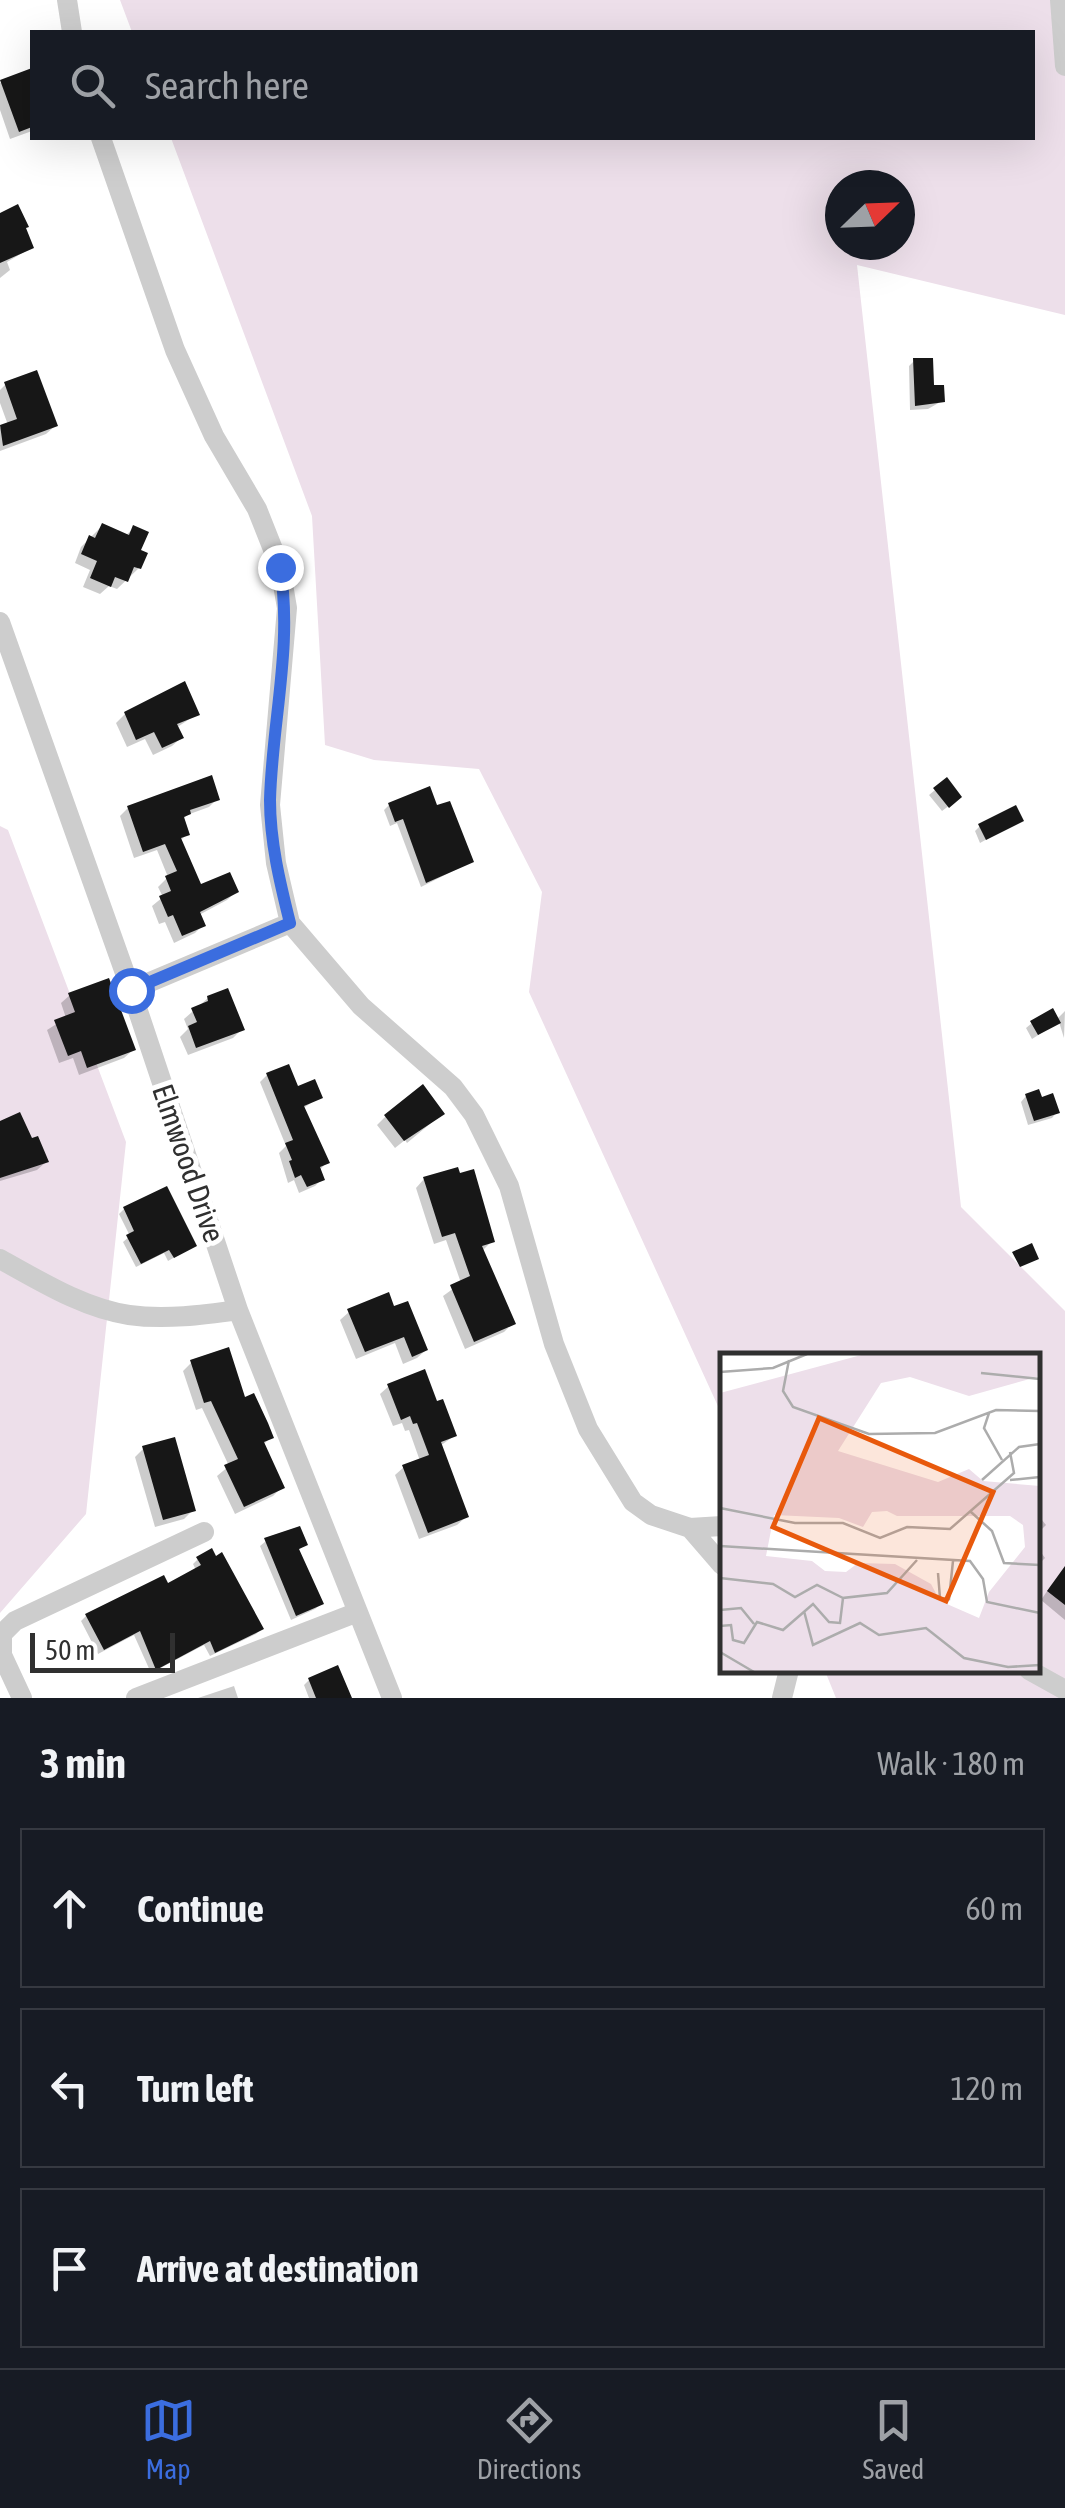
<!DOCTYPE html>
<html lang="en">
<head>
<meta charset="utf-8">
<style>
  body { margin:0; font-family:"Asap Condensed",sans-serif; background:#20242c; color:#f1f3f6 }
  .compass { position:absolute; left:825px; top:170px; width:90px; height:90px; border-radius:50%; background:#171b24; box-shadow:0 10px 40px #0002; rotate:67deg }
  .scale { position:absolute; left:30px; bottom:25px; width:145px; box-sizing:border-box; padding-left:10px; border:5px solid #303030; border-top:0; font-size:28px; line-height:35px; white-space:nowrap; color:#303030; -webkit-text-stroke:8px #fff; paint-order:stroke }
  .stop { position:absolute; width:30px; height:30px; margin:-22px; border:8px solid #3b6ddf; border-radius:50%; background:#fff }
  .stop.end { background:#3b6ddf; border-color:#fff; box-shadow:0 2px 10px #0008 }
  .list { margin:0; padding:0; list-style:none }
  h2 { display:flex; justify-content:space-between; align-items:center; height:130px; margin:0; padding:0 40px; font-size:42px }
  h2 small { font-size:32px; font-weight:400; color:#9ea1a6 }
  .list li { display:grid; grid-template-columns:65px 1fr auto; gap:30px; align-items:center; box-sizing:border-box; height:160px; margin:0 20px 20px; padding:0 20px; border:2px solid #363941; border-radius:0px }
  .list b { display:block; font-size:38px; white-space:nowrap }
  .list em { font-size:32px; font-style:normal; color:#9ea1a6 }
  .icon { flex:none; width:55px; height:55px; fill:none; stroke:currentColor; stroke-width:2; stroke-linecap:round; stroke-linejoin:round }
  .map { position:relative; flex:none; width:1065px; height:1698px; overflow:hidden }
  .search { position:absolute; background:#171b24; box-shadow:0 10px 40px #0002; left:30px; right:30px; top:30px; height:110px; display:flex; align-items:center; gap:25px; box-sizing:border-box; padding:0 35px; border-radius:0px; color:#9ea1a6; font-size:38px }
  .sheet { height:670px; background:#171b24 }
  nav { display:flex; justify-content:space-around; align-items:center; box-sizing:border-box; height:140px; border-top:2px solid #363941; background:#171b24; font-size:28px; color:#9ea1a6 }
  nav a { display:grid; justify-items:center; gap:5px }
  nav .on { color:#3b6ddf }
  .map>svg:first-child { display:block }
</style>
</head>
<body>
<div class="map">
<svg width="1065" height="1698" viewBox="0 0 1065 1698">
  <rect width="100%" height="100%" fill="#fff"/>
  <!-- green -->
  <path fill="#eddfea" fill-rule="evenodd" d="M120,0H1065V315L857,265L961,1207L1065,1311V1698H836L825,1671L1038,1670V1356H722V1415L529,992L542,892L479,769L374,760L325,745L312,516L171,138H1032V32H132ZM840,185H900V245H840Z
    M0,826L8,830L126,1142L86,1514L0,1613Z"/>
  <!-- shadow -->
  <path fill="#0003" d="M32,70V131L10,139L0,110V83Z
    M0,220L31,248L7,262L10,270L0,278Z
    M914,361L942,401L928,409L910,410L909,366Z
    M5,385L55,426L46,434L0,451V428L8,425L0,403V390Z
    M102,526L125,536L134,528L139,568L117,589L109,586L100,594L83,587L90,570L75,563L81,547Z
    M125,714H197L176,728L181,738L172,746L153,755L145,739L127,747L116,723Z
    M935,790L954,802L942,811L929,795Z
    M217,799L209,807L187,815L182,820L187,834L180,841L199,887L236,892L227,900L199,915L203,925L195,933L174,943L165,922L159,924L152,906L163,897L158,887L168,877L157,850L134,858L120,816L128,808Z
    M389,805L436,809L471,862L421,887L397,823L390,826L384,810Z
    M1021,820L980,843L975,831L980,826Z
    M70,995L133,1050L124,1058L79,1075L73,1058L59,1063L47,1030L66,1018L61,1003Z
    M208,998L242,1029L233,1038L188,1055L180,1037L188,1029L184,1019Z
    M1065,1011L1064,1038L1059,1022L1032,1039L1026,1028L1032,1023L1056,1020Z
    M267,1075L320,1097L302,1109L327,1162L319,1171L322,1179L315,1186L299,1193L294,1180L288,1183L279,1153L286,1146L260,1082Z
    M1026,1096L1040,1100L1057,1112L1052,1118L1028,1125L1021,1102Z
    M442,1114L407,1143L405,1140L395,1148L377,1125L386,1116Z
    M0,1123L30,1142L46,1162L37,1170L0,1181Z
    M424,1179L492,1241L482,1251L513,1323L504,1332L465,1349L443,1296L461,1283L446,1240L434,1244L416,1188Z
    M124,1209L194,1246L168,1261L164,1253L136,1267L123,1242L130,1236L119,1214Z
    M393,1310L426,1350L417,1358L403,1364L395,1343L356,1359L340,1320L349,1312Z
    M192,1362L244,1400L271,1437L263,1445L282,1487L273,1496L235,1514L217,1476L229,1466L202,1408L196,1410L183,1371Z
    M389,1386L436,1405L454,1436L440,1446L466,1517L457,1525L419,1539L395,1475L404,1467L420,1461L409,1430L405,1431L402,1423L393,1426L380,1394Z
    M144,1448L193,1510L184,1519L155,1527L135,1457Z
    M1038,1515L1046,1525L1038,1533Z
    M266,1541L306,1544L297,1551L321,1604L315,1609L291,1620L260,1546Z
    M1038,1548L1045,1558L1038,1565Z
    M198,1559L261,1629L256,1634L210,1656L204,1645L151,1673L134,1635L98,1654L81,1621L86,1616L167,1587L196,1570L193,1564Z
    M1065,1581V1620L1041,1600L1052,1584Z
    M309,1680L347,1698H309L304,1685Z
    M234,1686L238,1698H198Z"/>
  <!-- building -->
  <path fill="#171717" d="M32,68V127L19,132L0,80Z
    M18,204L29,227L26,228L34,248L0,263V213Z
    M913,358H933L934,385H944L945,402L915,406Z
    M37,370L58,426L3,446L0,425L17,419L4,382Z
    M102,523L129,535L133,525L149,532L141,550L148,553L141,569L134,567L128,582L115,577L111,587L90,578L97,561L81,554L89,535L95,538Z
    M185,681L200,715L177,724L184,738L162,748L154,732L136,740L124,712Z
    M212,775L220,800L190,810L191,814L184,817L190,835L181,838L201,884L230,872L239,892L200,912L206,926L182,936L173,915L168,917L159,896L171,891L165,876L177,871L165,844L143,852L127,806Z
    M947,777L962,797L949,808L933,788Z
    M430,786L437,805L450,801L474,862L426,883L403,819L395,822L388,803Z
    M1016,805L1024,821L986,840L978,824Z
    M109,978L136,1050L87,1068L81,1051L68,1056L54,1020L75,1012L68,993Z
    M228,988L245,1030L196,1048L188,1026L197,1022L191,1008L208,1001L207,996Z
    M1053,1008L1061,1023L1038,1035L1030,1021Z
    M289,1064L298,1086L315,1079L323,1098L304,1106L330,1163L320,1167L325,1180L307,1187L301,1175L295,1178L289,1161L292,1160L285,1143L293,1140L266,1073Z
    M423,1084L445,1114L404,1141L384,1115Z
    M1039,1089L1042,1097L1053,1093L1060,1113L1034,1121L1025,1094Z
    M20,1112L32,1138L38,1136L49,1162L0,1178V1121Z
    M458,1167L460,1173L474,1169L495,1242L482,1246L516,1324L474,1342L450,1285L470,1276L455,1233L442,1237L423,1177Z
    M167,1186L197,1246L174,1258L169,1250L141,1264L126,1235L134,1231L123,1207Z
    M1032,1243L1039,1259L1020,1267L1012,1252Z
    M389,1292L394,1306L408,1301L428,1350L412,1357L404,1337L365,1352L347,1309Z
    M229,1347L245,1397L254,1393L268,1423L274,1438L264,1442L285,1488L244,1507L224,1465L238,1459L211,1401L204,1403L190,1360Z
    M425,1369L437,1401L443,1399L457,1436L441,1442L469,1517L428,1533L402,1465L429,1455L417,1423L413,1424L410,1416L401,1420L387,1384Z
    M175,1437L196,1511L163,1520L142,1446Z
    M300,1526L308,1545L299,1549L324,1604L296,1616L264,1538Z
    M212,1548L216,1556L222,1552L264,1629L215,1653L210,1641L156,1670L140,1631L104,1650L85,1614L164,1575L168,1583L201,1565L196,1557Z
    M1065,1566V1605L1047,1591Z
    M338,1665L352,1698H316L308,1678Z"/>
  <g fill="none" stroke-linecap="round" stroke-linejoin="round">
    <!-- street -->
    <path stroke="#cdcdcd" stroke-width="20" d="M67,0L72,32
      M1060,0L1065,66
      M101,138L175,350L214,436L257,509L280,567L287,608L270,805L276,863L290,923L361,1006L453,1087L474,1115L509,1186L554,1344L588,1429L633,1502L651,1515L690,1528L722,1526
      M0,622L131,990L238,1310L392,1698
      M131,990L290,923
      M0,1259C40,1281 83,1308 129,1315C165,1320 203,1315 238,1310
      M690,1528L722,1565
      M1029,1670L1065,1690
      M22,1698L2,1655V1634L15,1621L204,1532
      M136,1698L358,1612
      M782,1698L789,1670"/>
  </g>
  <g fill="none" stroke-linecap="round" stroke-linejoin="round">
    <!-- route -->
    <path stroke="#3b6ddf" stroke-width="12" d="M131,990L290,923C280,883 270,842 270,800C272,721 293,646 280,567"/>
  </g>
  <g text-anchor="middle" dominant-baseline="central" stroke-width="10" stroke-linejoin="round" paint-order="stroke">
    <!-- street labels -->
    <g font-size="30" fill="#303030" stroke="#fff">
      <text transform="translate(189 1163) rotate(71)">Elmwood Drive</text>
    </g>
  </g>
  <!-- overview -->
  <g transform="translate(720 1353)">
    <rect width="320" height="320" fill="#fff"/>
    <path d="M145,1H320L317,24L249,43L190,24L161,30L118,98L218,129L249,116L263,128L320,133V319H0V40ZM167,158L177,163H290L303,172L305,194L269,239L259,265L220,248L211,231L175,211L138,210L126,219L105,218L92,208L46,203L54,162L119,165L143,174L152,159Z" fill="#eddfea" fill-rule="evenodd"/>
    <path fill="none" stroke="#acacac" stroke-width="2.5" d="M69,7L63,38L73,54L149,81L215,80L276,57L320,58M0,19L53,15L87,1M261,20L320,26M269,60L264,75L282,107M262,127L299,94L320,91M290,127L320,124M0,155L75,170H123L160,185L187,174L230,176L294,120L290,99M251,159L272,178L284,210L320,212M0,193L250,208L263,226L267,249L320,260M218,220L220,245L229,246L233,208M0,225L53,231L75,244L97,232L123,245M0,257L21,255L34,271M84,258L93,292L140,270L159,282L206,275L244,305L288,314L320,312M0,273L11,272L13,287L24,290L37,269L63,277L93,251L109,269L120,270L123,245L167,240L197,207M0,299L34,319"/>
    <path fill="#e8590c" fill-opacity="0.15" stroke="#e8590c" stroke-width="5" d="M99,65L273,139L226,248L53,174Z"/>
    <rect width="320" height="320" fill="none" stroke="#303030" stroke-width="5"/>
  </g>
</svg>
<svg class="compass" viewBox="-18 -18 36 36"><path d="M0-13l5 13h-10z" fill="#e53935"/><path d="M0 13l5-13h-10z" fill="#9ea1a6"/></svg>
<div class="scale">50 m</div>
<div class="stop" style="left:131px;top:990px"></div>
<div class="stop end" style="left:280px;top:567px"></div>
<div class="search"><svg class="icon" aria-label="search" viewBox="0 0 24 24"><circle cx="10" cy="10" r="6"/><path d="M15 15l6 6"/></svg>Search here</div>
</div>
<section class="sheet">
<h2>3 min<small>Walk · 180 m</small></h2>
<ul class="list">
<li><svg class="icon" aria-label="ahead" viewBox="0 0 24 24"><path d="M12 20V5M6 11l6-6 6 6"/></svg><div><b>Continue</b></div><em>60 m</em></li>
<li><svg class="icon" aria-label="left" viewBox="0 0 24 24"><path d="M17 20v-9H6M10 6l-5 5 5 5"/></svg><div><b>Turn left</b></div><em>120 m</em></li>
<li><svg class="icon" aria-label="arrive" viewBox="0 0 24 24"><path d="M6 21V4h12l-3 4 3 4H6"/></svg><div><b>Arrive at destination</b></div></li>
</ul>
</section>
<nav>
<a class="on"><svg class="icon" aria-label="map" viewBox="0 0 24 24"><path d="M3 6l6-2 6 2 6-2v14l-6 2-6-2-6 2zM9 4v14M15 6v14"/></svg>Map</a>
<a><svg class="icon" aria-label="directions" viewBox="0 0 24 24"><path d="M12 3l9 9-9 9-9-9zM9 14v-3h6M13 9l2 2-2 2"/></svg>Directions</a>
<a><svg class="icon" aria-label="saved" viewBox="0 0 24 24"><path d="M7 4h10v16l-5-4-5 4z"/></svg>Saved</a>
</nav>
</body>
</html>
